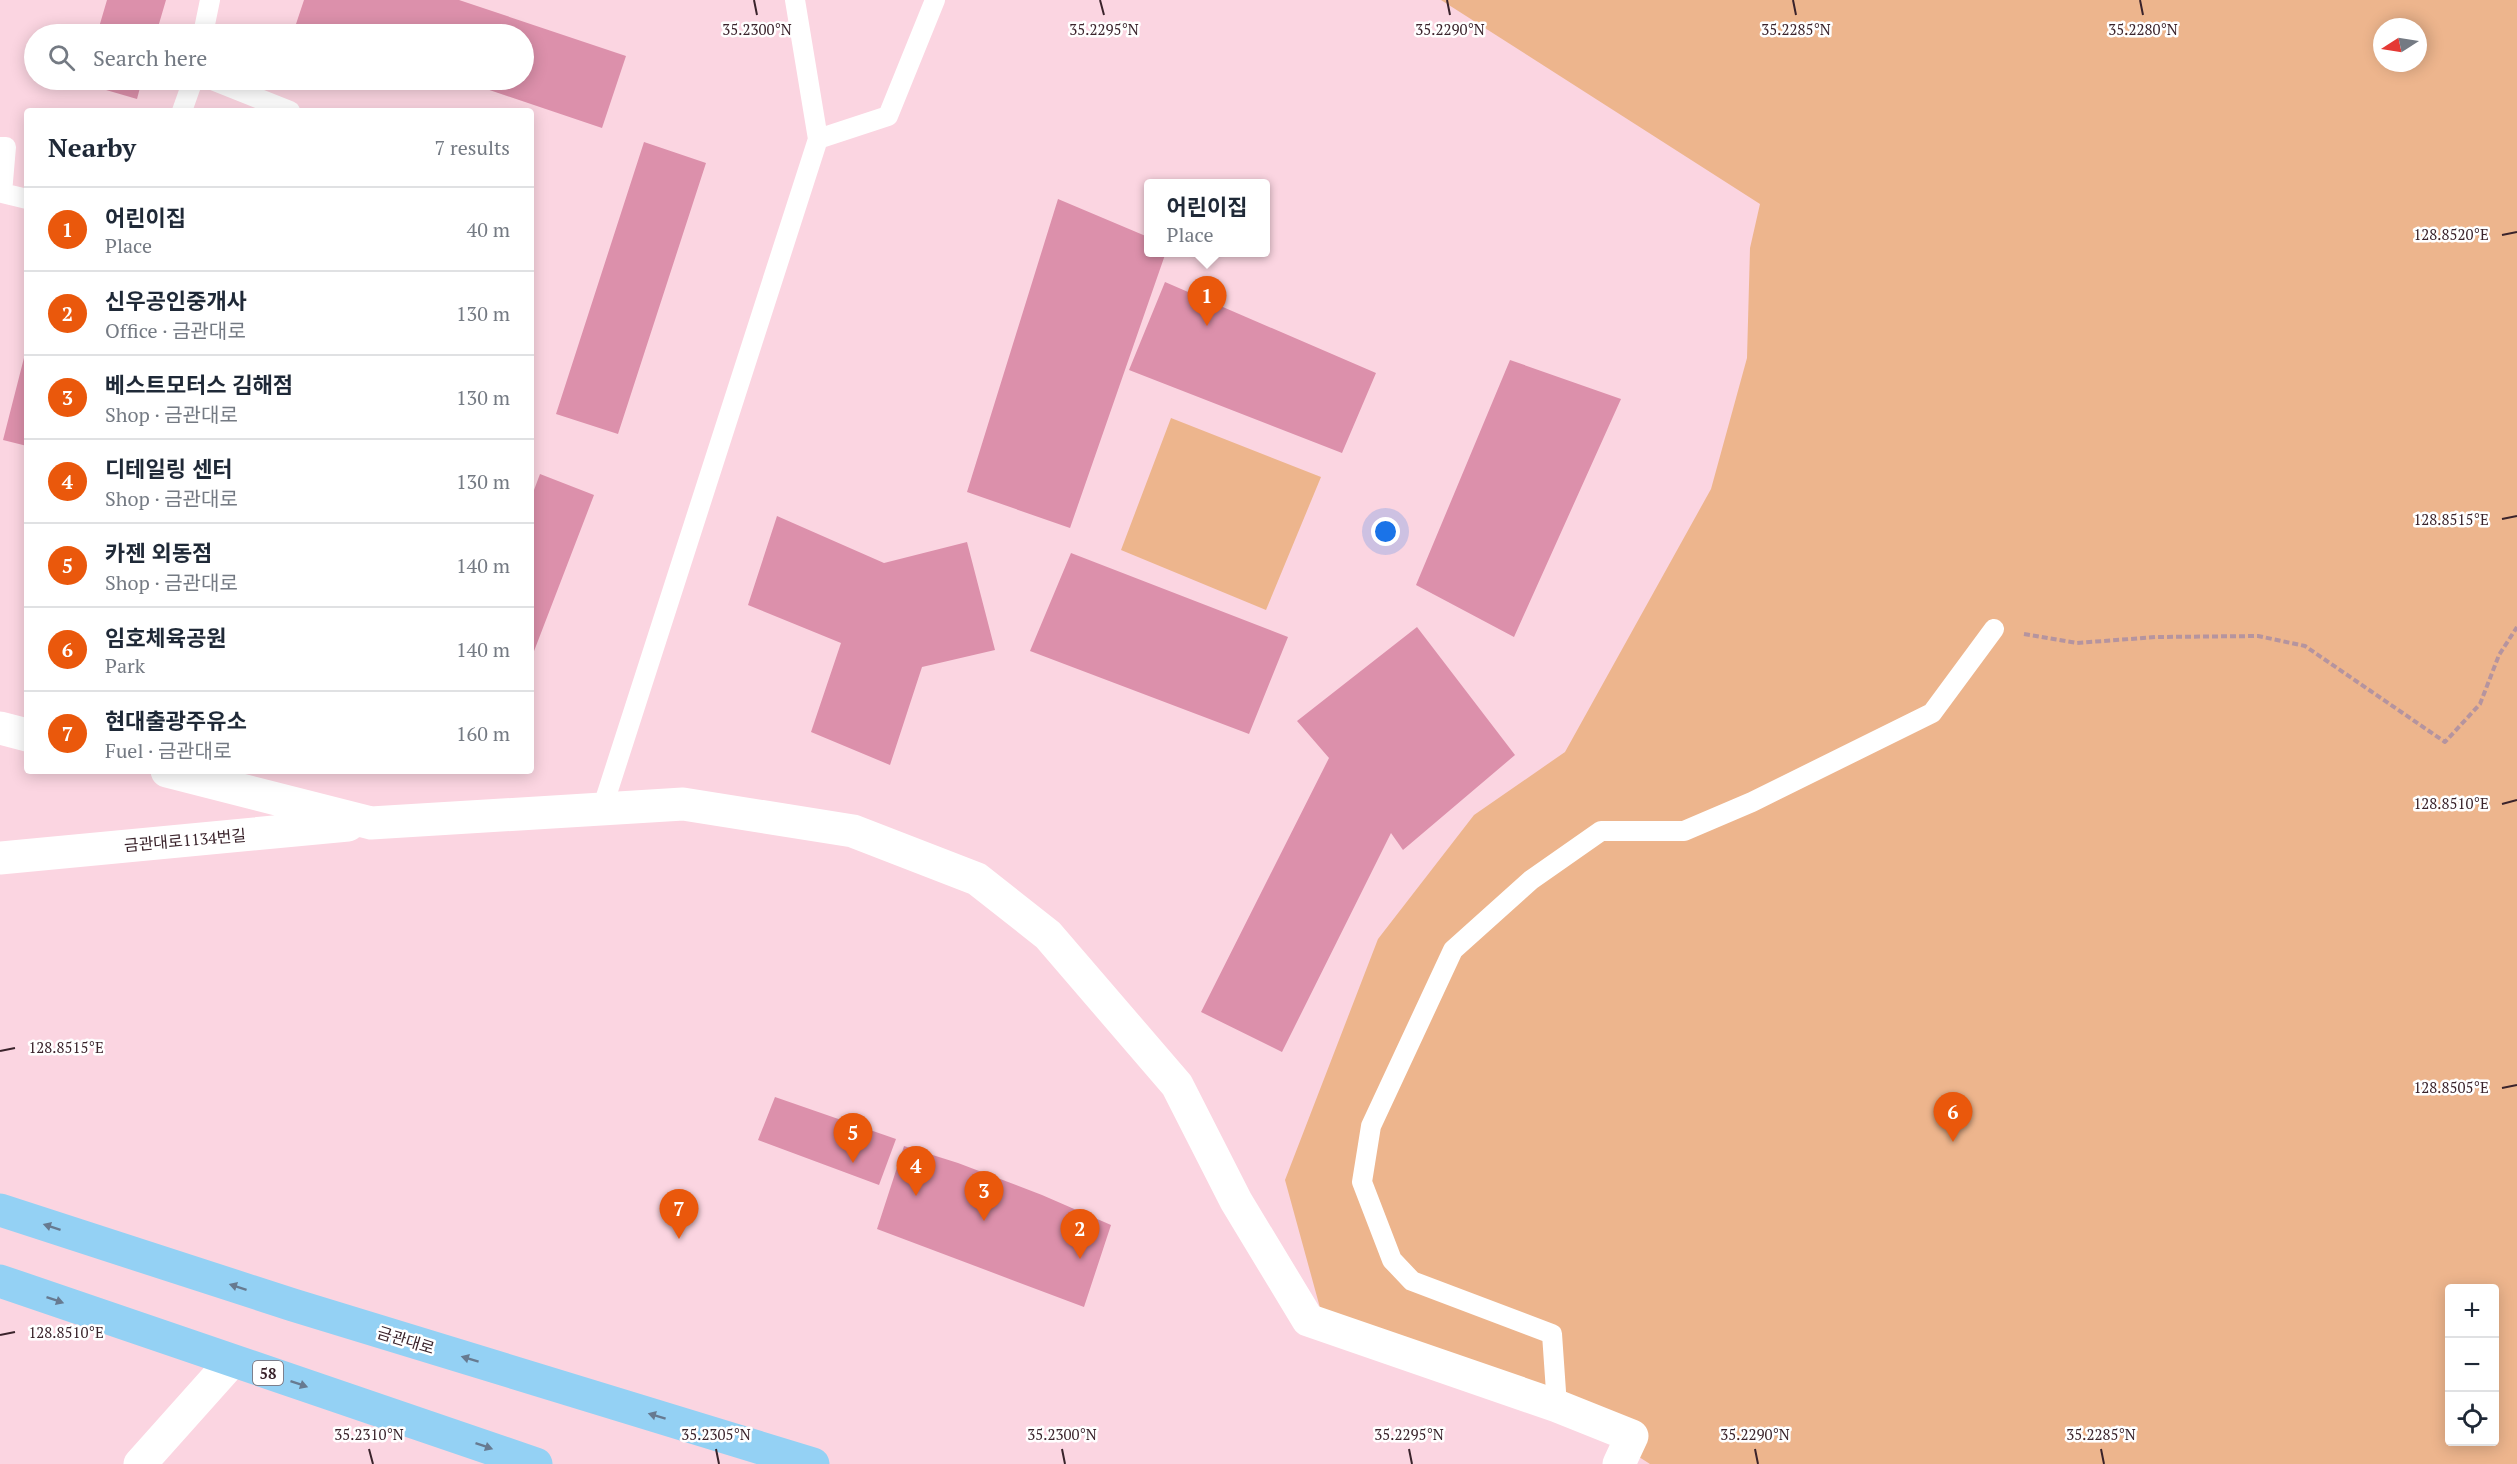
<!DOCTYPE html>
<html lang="en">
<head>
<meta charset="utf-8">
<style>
  body { margin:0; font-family:"PT Serif","Noto Sans KR",serif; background:#f6f6f7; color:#1f2937 }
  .controls { position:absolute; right:18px; bottom:18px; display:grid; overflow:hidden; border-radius:6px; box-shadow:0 3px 15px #0003 }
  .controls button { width:54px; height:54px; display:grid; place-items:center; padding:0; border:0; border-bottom:2px solid #e0e1e3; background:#fff; color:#1f2937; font:30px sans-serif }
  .compass { position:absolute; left:2373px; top:18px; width:54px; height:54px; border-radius:50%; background:#fff; box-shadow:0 3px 15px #0003; rotate:258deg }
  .you { position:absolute; left:1386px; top:532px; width:21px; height:21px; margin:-15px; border:4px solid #fff; border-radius:50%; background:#1a73e8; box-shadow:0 0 0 9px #1a73e833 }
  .badge { display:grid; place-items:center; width:39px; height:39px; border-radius:50%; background:#ea580c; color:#fff; font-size:20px; font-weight:700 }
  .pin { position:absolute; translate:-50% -50px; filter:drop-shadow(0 2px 3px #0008) }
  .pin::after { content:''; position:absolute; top:32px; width:21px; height:18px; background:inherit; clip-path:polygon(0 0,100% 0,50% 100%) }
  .popup { position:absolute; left:1144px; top:179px; width:126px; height:78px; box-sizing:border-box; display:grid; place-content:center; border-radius:6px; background:#fff; filter:drop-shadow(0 2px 4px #0005); font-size:20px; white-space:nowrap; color:#747a83 }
  .popup b { font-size:22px; color:#1f2937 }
  .popup::after { content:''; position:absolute; left:50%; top:100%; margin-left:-12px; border:12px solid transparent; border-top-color:#fff }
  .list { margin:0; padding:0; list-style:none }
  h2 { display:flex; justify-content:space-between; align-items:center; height:78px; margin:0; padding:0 24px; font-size:26px }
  h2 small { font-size:20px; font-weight:400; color:#747a83 }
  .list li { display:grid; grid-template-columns:39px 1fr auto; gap:18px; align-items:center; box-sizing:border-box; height:84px; padding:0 24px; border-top:2px solid #e0e1e3 }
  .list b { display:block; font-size:22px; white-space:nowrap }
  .list p { margin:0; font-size:20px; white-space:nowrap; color:#747a83 }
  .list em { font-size:20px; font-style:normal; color:#747a83 }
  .icon { flex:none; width:33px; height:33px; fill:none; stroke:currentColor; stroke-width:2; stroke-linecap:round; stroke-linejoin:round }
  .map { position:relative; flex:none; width:2517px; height:1464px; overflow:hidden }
  .search { position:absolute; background:#fff; box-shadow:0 3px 15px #0003; left:24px; top:24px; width:510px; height:66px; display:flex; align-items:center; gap:15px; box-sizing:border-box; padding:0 21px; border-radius:33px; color:#747a83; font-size:22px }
  .panel { position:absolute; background:#fff; box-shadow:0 3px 15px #0003; left:24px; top:108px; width:510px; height:666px; border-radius:6px }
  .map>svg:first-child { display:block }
</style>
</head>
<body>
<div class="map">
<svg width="2517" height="1464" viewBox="0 0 2517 1464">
  <rect width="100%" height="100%" fill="#fbd5e1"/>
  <!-- green -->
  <path fill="#edb58d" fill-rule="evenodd" d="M1441,0H2517V1464H1650L1517,1379L1322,1315L1285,1180L1378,939L1474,815L1565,752L1711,489L1747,358L1750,248L1760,204ZM2382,27H2418V63H2382ZM2450,1288H2494V1442H2450Z
    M1171,418L1321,477L1266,610L1121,550Z"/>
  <!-- building -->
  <path fill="#dc90ab" d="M107,0H166L156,34H97Z
    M304,0H459L626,56L602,128L460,80H524V34H326L296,24Z
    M83,80H142L137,99L82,83Z
    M644,142L706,163L618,434L556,414Z
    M1058,199L1148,237V252H1166L1070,528L967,492Z
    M1165,282L1376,373L1342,453L1129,370Z
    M26,350H27V446L3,440Z
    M1510,360L1621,399L1514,637L1416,585Z
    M540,474L594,495L531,659V498Z
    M777,516L884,563L967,542L995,650L922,667L890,765L811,732L841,643L748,605Z
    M1071,553L1288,637L1249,734L1030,651Z
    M1417,627L1515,755L1403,850L1391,833L1282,1052L1201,1012L1329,758L1297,721Z
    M775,1097L896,1139L879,1185L758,1140Z
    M904,1146L958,1163L1042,1195L1111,1225L1084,1307L877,1229Z"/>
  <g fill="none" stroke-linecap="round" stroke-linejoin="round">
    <!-- path -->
    <path stroke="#b5949f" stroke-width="4" stroke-dasharray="6 3" stroke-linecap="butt" d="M2024,634L2077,643L2156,637L2258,636L2305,646L2445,742L2480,704L2499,655L2517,627"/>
    <!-- service -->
    <path stroke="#fff" stroke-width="20" d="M203,34L210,0
      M212,80L290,111
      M182,111L193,80
      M818,139L888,116L935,0
      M0,147H6L2,193L27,199
      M602,809L818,139L795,0
      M1557,1406L1552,1334L1412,1281L1392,1260L1362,1182L1371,1126L1453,950L1531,880L1601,831H1684L1752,802L1932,713L1994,629"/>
    <!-- minor -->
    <path stroke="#fff" stroke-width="33" d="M0,728L27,735
      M167,771L371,823L683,804L853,831L977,879L1048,935L1177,1085L1236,1201L1308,1320L1557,1406L1632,1436L1619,1464
      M0,858L348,825
      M140,1464L232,1361"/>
    <!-- primary -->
    <path stroke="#94d1f4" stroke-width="33" d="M0,1210L293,1305L813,1464
      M0,1281L536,1464"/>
  </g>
  <!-- one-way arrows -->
  <defs><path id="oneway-solid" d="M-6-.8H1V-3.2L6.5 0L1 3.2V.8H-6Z" transform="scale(1.5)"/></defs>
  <g fill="#677a90">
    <use href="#oneway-solid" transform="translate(52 1227) rotate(-162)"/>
    <use href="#oneway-solid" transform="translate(238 1287) rotate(-162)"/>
    <use href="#oneway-solid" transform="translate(55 1300) rotate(19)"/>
    <use href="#oneway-solid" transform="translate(470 1359) rotate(-163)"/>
    <use href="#oneway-solid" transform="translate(299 1384) rotate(19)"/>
    <use href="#oneway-solid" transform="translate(657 1416) rotate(-163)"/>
    <use href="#oneway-solid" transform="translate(484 1446) rotate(19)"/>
  </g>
  <!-- ticks -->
  <path fill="none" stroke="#3a232b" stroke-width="2" d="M754,0L757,15M1100,0L1104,15M1447,0L1450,15M1793,0L1796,15M2140,0L2143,15M2502,235L2517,232M2502,519L2517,516M2502,804L2517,800M0,1051L15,1048M2502,1088L2517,1085M0,1335L15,1332M369,1449L373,1464M716,1449L719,1464M1062,1449L1065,1464M1409,1449L1412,1464M1755,1449L1758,1464M2101,1449L2104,1464"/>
  <g text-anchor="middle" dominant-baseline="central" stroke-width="5" stroke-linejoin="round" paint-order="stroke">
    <!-- shield labels -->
    <rect fill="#fff" stroke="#75656b" stroke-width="1.5" x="253" y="1361" width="30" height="24" rx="4.5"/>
    <g font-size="15" font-weight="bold" fill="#3a232b">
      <text x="268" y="1373">58</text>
    </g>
    <!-- street labels -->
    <g font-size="16" fill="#3a232b" stroke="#fff">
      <text transform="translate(185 840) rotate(-5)">금관대로1134번길</text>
      <text transform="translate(406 1340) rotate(17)">금관대로</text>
    </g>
  </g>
  <g font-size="15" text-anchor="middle" fill="#3a232b" stroke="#fff" stroke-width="5" stroke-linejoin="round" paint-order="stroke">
    <text x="757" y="35">35.2300°N</text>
    <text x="1104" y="35">35.2295°N</text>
    <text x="1450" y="35">35.2290°N</text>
    <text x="1796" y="35">35.2285°N</text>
    <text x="2143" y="35">35.2280°N</text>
    <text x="2451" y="240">128.8520°E</text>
    <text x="2451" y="525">128.8515°E</text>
    <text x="2451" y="809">128.8510°E</text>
    <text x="66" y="1053">128.8515°E</text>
    <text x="2451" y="1093">128.8505°E</text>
    <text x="66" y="1338">128.8510°E</text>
    <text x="369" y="1440">35.2310°N</text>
    <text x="716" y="1440">35.2305°N</text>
    <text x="1062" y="1440">35.2300°N</text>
    <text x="1409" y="1440">35.2295°N</text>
    <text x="1755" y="1440">35.2290°N</text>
    <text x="2101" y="1440">35.2285°N</text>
  </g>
</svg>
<div class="controls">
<button>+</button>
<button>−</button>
<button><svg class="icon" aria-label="locate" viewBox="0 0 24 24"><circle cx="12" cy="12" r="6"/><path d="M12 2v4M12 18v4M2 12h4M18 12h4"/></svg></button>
</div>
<svg class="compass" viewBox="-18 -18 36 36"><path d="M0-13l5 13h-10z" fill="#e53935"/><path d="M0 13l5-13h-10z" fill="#747a83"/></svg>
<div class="you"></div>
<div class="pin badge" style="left:1207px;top:326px">1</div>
<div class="popup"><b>어린이집</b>Place</div>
<div class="pin badge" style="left:1080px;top:1259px">2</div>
<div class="pin badge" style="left:984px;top:1221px">3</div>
<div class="pin badge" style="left:916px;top:1196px">4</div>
<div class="pin badge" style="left:853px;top:1163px">5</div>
<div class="pin badge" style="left:1953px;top:1142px">6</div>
<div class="pin badge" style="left:679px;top:1239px">7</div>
<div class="search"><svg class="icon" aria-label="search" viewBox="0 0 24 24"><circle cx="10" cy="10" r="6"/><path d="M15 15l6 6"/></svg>Search here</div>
<section class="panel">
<h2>Nearby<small>7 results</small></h2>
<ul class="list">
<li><span class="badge">1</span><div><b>어린이집</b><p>Place</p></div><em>40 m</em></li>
<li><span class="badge">2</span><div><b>신우공인중개사</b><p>Office · 금관대로</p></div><em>130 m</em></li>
<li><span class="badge">3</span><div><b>베스트모터스 김해점</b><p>Shop · 금관대로</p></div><em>130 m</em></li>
<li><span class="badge">4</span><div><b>디테일링 센터</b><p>Shop · 금관대로</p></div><em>130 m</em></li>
<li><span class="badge">5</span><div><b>카젠 외동점</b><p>Shop · 금관대로</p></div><em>140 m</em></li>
<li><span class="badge">6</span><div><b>임호체육공원</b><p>Park</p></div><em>140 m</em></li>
<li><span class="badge">7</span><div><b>현대출광주유소</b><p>Fuel · 금관대로</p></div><em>160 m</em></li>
</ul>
</section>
</div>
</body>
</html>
